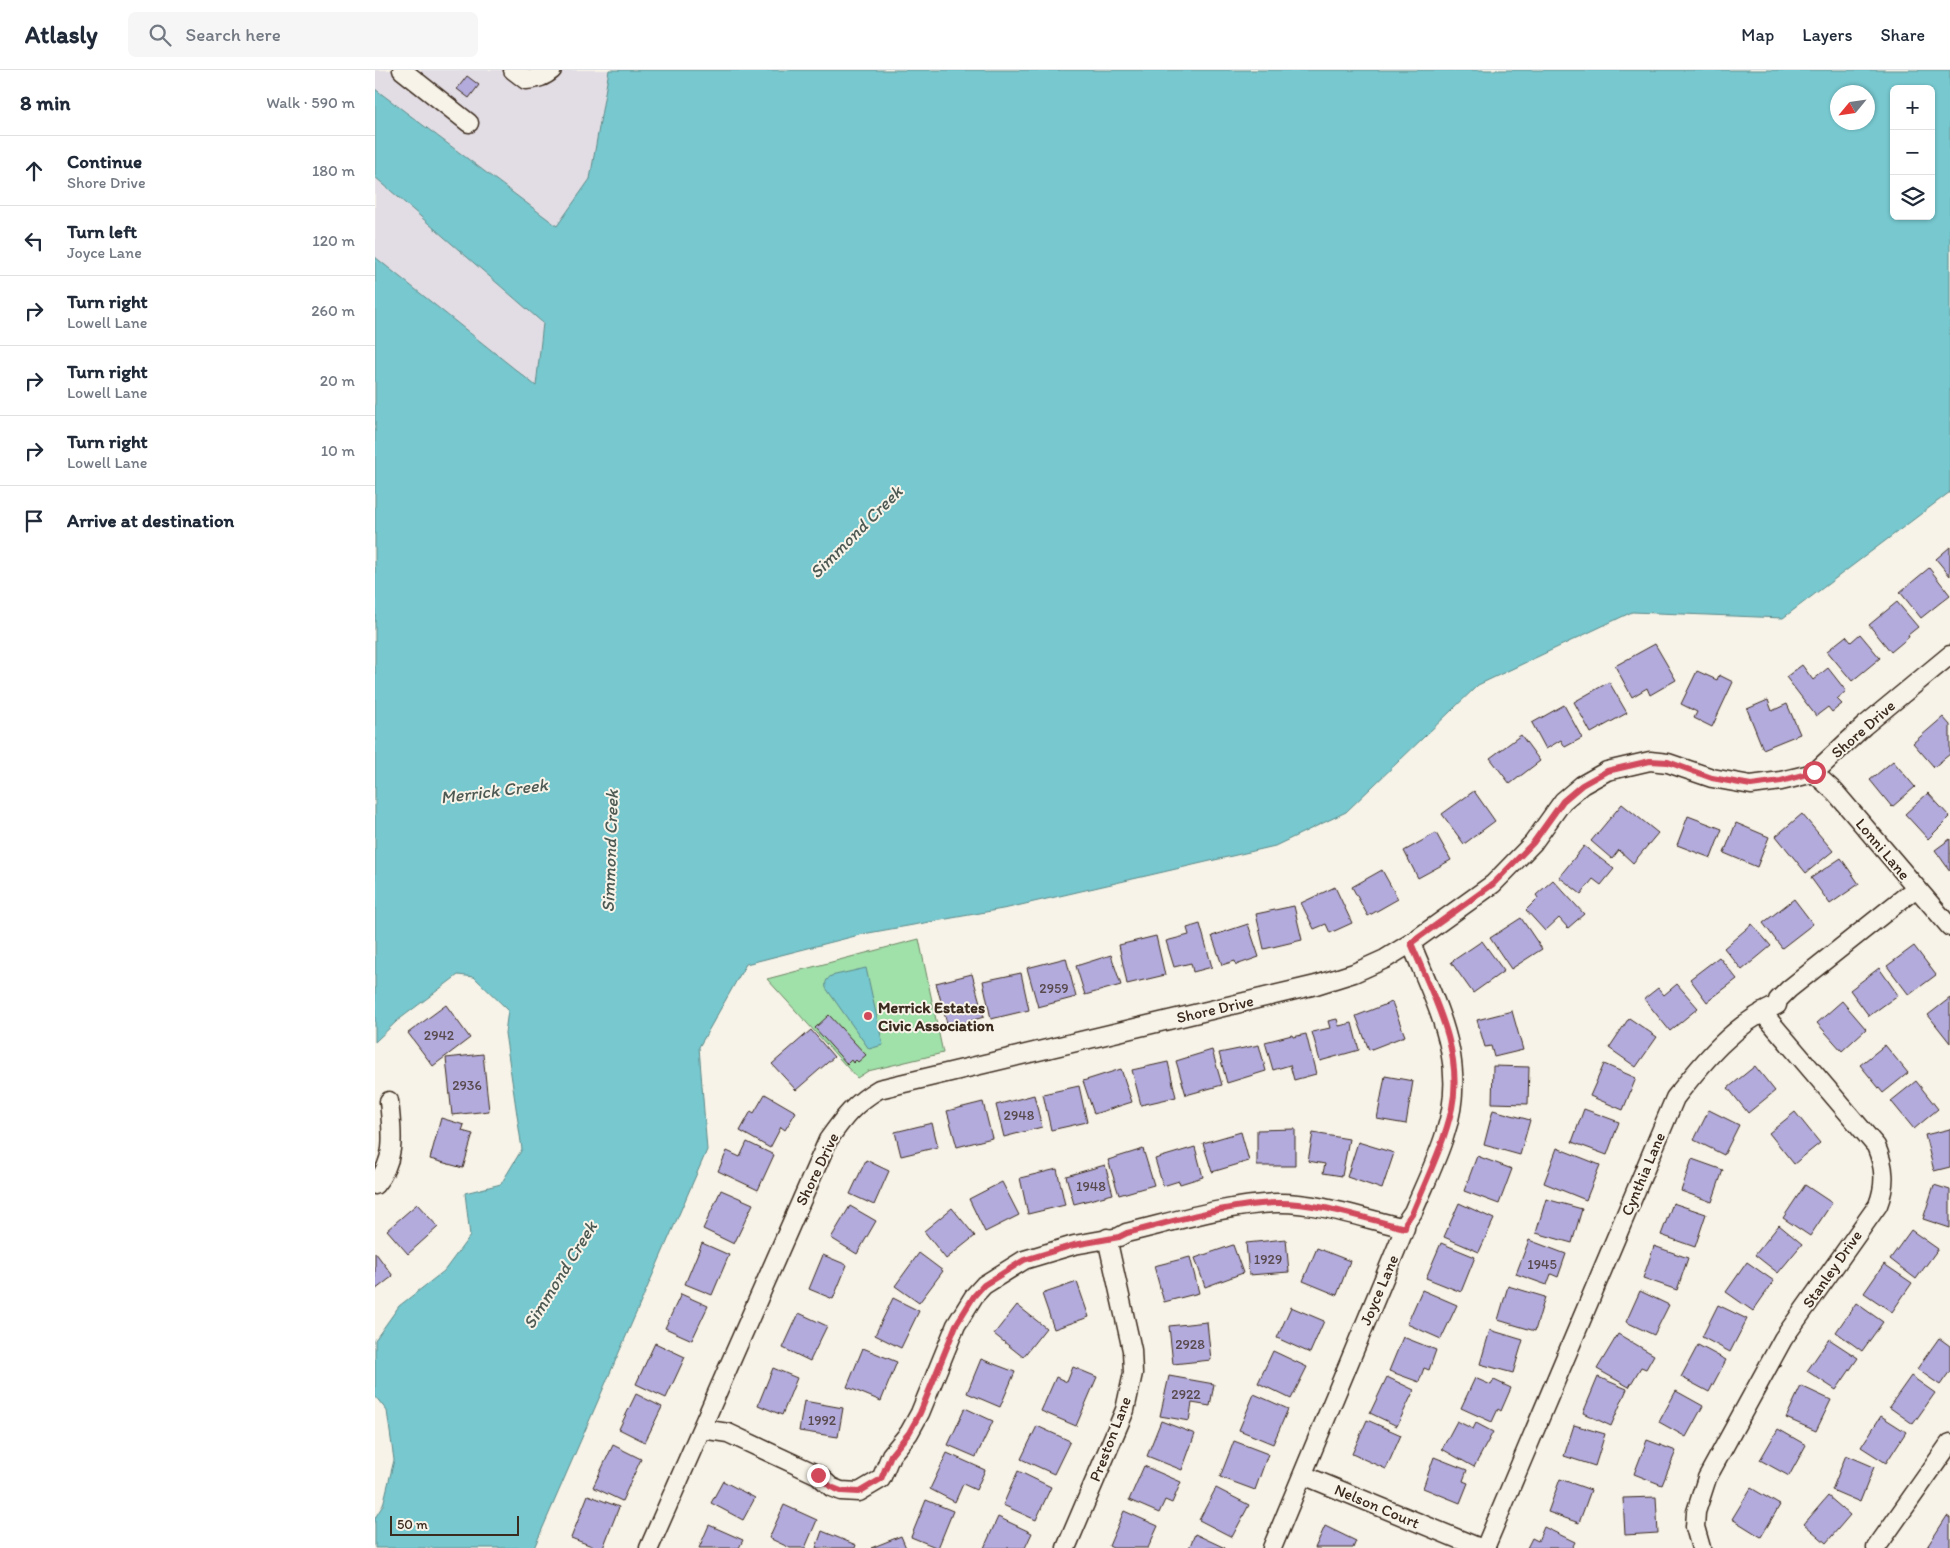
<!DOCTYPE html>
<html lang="en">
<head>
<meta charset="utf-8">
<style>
  body { margin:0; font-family:Itim,sans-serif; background:#f6f6f7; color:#1f2937 }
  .controls { position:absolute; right:15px; top:15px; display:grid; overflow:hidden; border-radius:8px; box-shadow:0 1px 4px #0004 }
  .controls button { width:45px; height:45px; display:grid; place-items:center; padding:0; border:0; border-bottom:1px solid #e0e1e3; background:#fff; color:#1f2937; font:25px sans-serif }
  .compass { position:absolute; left:1455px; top:15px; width:45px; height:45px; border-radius:50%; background:#fff; box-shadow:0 1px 4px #0004; rotate:241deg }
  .scale { position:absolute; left:15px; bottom:12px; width:129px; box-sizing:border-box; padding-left:5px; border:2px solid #3b2a1e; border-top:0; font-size:14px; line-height:18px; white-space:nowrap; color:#3b2a1e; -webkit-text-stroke:4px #f7f3e8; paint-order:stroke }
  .stop { position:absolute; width:15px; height:15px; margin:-11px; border:4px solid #d1495b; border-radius:50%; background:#fff }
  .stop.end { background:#d1495b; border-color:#fff; box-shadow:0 1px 5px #0008 }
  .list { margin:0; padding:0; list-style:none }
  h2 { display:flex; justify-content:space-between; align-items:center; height:65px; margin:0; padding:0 20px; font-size:21px }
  h2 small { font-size:16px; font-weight:400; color:#747a83 }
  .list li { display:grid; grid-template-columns:32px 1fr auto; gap:15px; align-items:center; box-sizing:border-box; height:70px; padding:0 20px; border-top:1px solid #e0e1e3 }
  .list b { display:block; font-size:19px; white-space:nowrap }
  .list p { margin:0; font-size:16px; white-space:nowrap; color:#747a83 }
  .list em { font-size:16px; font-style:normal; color:#747a83 }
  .icon { flex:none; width:28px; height:28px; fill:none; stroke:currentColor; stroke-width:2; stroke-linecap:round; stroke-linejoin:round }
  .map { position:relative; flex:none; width:1575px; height:1478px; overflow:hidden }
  header { display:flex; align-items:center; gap:30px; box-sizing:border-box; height:70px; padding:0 25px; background:#fff; border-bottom:1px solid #e0e1e3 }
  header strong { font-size:24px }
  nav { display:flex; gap:28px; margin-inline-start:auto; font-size:18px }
  .search { width:350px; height:45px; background:#f6f6f7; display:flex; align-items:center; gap:12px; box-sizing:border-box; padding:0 18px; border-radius:8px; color:#747a83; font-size:19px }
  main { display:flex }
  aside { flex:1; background:#fff }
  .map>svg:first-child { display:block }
</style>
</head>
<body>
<header>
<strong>Atlasly</strong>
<div class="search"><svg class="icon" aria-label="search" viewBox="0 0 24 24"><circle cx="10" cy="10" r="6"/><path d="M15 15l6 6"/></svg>Search here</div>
<nav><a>Map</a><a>Layers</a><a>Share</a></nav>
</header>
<main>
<aside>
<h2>8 min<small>Walk · 590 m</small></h2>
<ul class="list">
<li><svg class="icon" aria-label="ahead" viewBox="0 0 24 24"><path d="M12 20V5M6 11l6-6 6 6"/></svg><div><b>Continue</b><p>Shore Drive</p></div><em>180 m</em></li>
<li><svg class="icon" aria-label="left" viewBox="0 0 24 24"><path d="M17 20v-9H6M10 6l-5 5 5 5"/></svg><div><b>Turn left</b><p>Joyce Lane</p></div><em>120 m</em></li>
<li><svg class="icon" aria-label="right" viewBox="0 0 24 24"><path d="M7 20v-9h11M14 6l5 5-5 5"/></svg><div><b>Turn right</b><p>Lowell Lane</p></div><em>260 m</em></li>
<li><svg class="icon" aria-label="right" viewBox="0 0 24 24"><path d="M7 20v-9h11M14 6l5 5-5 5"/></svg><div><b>Turn right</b><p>Lowell Lane</p></div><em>20 m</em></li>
<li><svg class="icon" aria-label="right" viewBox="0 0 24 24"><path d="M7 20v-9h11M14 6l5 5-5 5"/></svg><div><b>Turn right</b><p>Lowell Lane</p></div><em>10 m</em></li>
<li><svg class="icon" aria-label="arrive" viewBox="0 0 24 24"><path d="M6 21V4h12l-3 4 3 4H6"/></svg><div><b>Arrive at destination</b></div></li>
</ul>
</aside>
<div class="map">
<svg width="1575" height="1478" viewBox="0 0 1575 1478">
  <rect width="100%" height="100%" fill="#f7f3e8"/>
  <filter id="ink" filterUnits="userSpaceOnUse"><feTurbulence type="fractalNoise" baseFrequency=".02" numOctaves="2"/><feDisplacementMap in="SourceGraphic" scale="10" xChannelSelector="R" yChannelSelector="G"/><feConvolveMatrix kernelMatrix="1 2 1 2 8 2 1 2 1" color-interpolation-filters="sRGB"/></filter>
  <g filter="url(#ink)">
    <!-- built -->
    <path fill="#e2dde4" d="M0,0H234L215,109L182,156L0,19Z
      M0,107L168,253L161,316L0,187Z"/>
    <!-- green -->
    <path fill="#a0e0a9" stroke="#6e8564" d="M544,869L568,983L493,1001L482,1008L392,909Z"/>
    <!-- water -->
    <path fill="#77c8cf" stroke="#5f8988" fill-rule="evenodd" d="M234,0H1575V422L1408,548L1257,542L1103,615L971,742L900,776L633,838L488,864L371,894L324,977L332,1080L159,1478H0V1448L8,1435L19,1390L12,1341L0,1326V1270L24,1236L69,1201L95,1166L90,1123L126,1114L147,1079L130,963L133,940L99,907L83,905L22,951L0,972V187L161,316L168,253L0,107V19L182,156L215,109ZM1519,19H1556V146H1519ZM1462,22H1492V52H1462Z
      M491,898L508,975L494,979L451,918C450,912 451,910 456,906Z"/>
    <!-- building -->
    <path fill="#b2abdc" stroke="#3b2a1e" d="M92,6L104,15L94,28L82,19Z
      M1575,477V506L1561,489Z
      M1554,498L1575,525L1546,548L1525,522Z
      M1522,532L1543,557L1533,565L1534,567L1516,582L1494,555Z
      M1485,564L1505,588L1477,611L1452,581L1471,566L1476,572Z
      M1280,574L1301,610L1275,625L1272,618L1257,627L1240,596Z
      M1427,595L1438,610L1453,598L1471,621L1462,629L1467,634L1457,642L1453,637L1441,646L1411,607Z
      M1322,601L1342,610L1344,605L1358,612L1337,657L1319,648L1322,642L1306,634Z
      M1234,612L1252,643L1216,663L1199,632Z
      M1393,630L1397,641L1412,634L1425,664L1388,679L1372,639Z
      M1189,635L1207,668L1190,677L1186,670L1171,679L1157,653Z
      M1568,647L1575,655V684L1559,697L1538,673Z
      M1146,665L1165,691L1135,714L1115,688Z
      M1518,691L1540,717L1517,737L1495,710Z
      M1099,721L1120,751L1089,774L1067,744Z
      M1553,723L1575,747L1553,769L1530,744Z
      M1247,734L1283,763L1258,793L1244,780L1237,789L1216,771Z
      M1427,744L1458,781L1431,803L1401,766Z
      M1313,746L1347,759L1336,788L1302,775Z
      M1361,753L1394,767L1382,797L1349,783Z
      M1061,763L1076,790L1043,808L1029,781Z
      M1575,769V801L1560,780Z
      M1209,776L1239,799L1226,815L1218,809L1206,824L1184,807Z
      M1466,788L1484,814L1455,834L1436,808Z
      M1007,800L1023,829L993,846L977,817Z
      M1178,810L1209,844L1193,858L1184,848L1170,861L1151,840L1163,828L1161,825Z
      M960,817L977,853L955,863L951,854L939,859L926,833Z
      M1419,829L1438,854L1407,878L1388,853Z
      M919,836L927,870L889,879L881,844Z
      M1146,848L1167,879L1136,899L1115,868Z
      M825,854L837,897L818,902L816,893L799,897L791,871L814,865L812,858Z
      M873,854L884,887L861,895L860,891L847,895L837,866Z
      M1377,854L1396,876L1367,900L1349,878Z
      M781,866L790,905L752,914L744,875Z
      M1107,871L1129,901L1098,923L1076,892Z
      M1539,876L1561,905L1534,925L1512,896Z
      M736,885L746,915L710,925L701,896Z
      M1344,887L1362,909L1332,932L1315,909Z
      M691,888L701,927L663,937L652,898Z
      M1504,898L1523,925L1494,946L1475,920Z
      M646,903L654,940L616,949L608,911Z
      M597,904L609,947L573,957L561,913Z
      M1302,914L1323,938L1295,961L1269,929L1283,918L1289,925Z
      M1575,928V973L1553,945Z
      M1467,931L1491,959L1467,981L1442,953Z
      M1017,932L1030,966L994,980L981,946Z
      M71,935L95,968L58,996L33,963Z
      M1137,941L1148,980L1119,987L1116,976L1110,977L1102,950Z
      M454,945L491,985L483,992L481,990L478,993L476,990L472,994L440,958Z
      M1254,948L1282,967L1261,997L1234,978Z
      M962,949L964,956L977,953L984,980L945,991L937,962L955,958L953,951Z
      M436,960L459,987L421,1020L397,994Z
      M931,964L941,1004L919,1010L915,995L898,1000L890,972L917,965L918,967Z
      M884,975L891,1001L852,1013L844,983Z
      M1510,975L1533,1003L1508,1023L1485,995Z
      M837,980L847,1015L811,1025L801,991Z
      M108,984L114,1041L77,1045L71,988Z
      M793,992L801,1027L766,1035L757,1000Z
      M1229,994L1261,1008L1248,1040L1215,1026Z
      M1118,996L1154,997L1153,1034L1117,1033Z
      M1380,996L1400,1021L1373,1043L1353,1018Z
      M746,999L757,1032L719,1044L708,1011Z
      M1010,1006L1038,1011L1031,1054L1002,1049Z
      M1541,1011L1563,1039L1539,1059L1516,1031Z
      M704,1016L712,1052L676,1060L668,1024Z
      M390,1024L421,1042L410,1060L406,1057L395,1078L365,1061L376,1041L379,1043Z
      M659,1025L667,1057L629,1067L621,1035Z
      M608,1032L617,1068L582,1077L572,1041Z
      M1209,1039L1244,1052L1232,1085L1197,1072Z
      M1118,1040L1155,1050L1145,1085L1109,1075Z
      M1334,1040L1364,1055L1349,1085L1319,1070Z
      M1420,1042L1445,1073L1419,1094L1394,1063Z
      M66,1048L89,1055L87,1061L98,1064L88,1098L55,1089Z
      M557,1053L563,1077L526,1086L520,1062Z
      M920,1059V1096H882V1060Z
      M1575,1059V1097L1559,1101L1550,1065Z
      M866,1062L874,1091L837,1102L828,1073Z
      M938,1063L974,1069L967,1106L948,1103L950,1094L933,1091Z
      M372,1072L399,1085L383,1120L343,1101L352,1081L365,1087Z
      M983,1072L1019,1083L1007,1119L972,1107Z
      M820,1077L828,1107L805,1114L804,1111L788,1116L780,1089Z
      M1182,1078L1225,1095L1211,1130L1169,1113Z
      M768,1079L779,1115L744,1125L733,1090Z
      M1102,1086L1137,1099L1124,1134L1089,1121Z
      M1317,1089L1348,1100L1337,1132L1306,1121Z
      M491,1090L514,1101L499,1135L475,1124Z
      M730,1095L738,1124L699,1134L691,1106Z
      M682,1099L690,1135L653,1144L645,1108Z
      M627,1112L644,1145L610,1162L594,1129Z
      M1430,1115L1457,1133L1435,1166L1408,1148Z
      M1559,1115L1575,1120V1158L1548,1149Z
      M346,1120L378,1134L359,1174L328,1159Z
      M1171,1129L1207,1139L1197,1173L1161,1163Z
      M1084,1133L1119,1149L1104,1182L1069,1167Z
      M1298,1133L1331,1144L1320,1177L1286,1165Z
      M42,1134L63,1157L33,1184L12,1160Z
      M475,1136L501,1151L482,1184L456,1168Z
      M577,1138L600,1166L571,1189L549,1161Z
      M1404,1155L1427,1174L1403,1203L1380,1185Z
      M1536,1160L1563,1179L1541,1209L1515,1189Z
      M911,1169L914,1202L874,1205L871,1173Z
      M1154,1170L1191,1184L1183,1207L1176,1204L1172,1215L1141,1204Z
      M327,1173L354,1185L337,1225L310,1214Z
      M1066,1173L1100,1187L1086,1222L1051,1208Z
      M858,1175L868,1203L830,1217L820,1188Z
      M1279,1176L1313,1188L1302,1220L1268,1208Z
      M942,1178L975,1191L962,1225L928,1211Z
      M0,1182L18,1206L0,1220Z
      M544,1183L568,1201L544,1233L520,1216Z
      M448,1185L472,1195L458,1229L434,1219Z
      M815,1187L824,1223L789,1232L779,1196Z
      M1372,1192L1399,1211L1378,1241L1351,1222Z
      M1509,1194L1537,1213L1517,1242L1489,1223Z
      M702,1212L714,1247L679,1259L667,1224Z
      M1133,1216L1170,1227L1160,1261L1123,1250Z
      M1047,1220L1082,1235L1066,1269L1032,1254Z
      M1265,1221L1294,1235L1279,1265L1251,1252Z
      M306,1224L333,1236L317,1270L290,1258Z
      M518,1228L544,1241L526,1278L500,1265Z
      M1481,1233L1508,1252L1487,1281L1461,1262Z
      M642,1235L671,1258L648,1287L619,1264Z
      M1343,1235L1372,1249L1355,1282L1327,1267Z
      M916,1237L949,1251L935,1283L902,1268Z
      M424,1243L452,1256L435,1291L408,1278Z
      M832,1252L836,1290L798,1294L794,1256Z
      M1115,1260L1148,1270L1138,1303L1105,1294Z
      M1243,1264L1279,1285L1271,1299L1266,1297L1254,1317L1222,1299Z
      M1028,1267L1061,1280L1054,1300L1049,1298L1044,1312L1014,1301Z
      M1564,1268L1575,1276V1301L1565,1315L1542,1299Z
      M1454,1269L1483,1288L1461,1320L1432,1301Z
      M280,1273L310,1287L291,1328L261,1314Z
      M1323,1275L1351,1290L1334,1322L1306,1307Z
      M488,1278L522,1292L506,1331L472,1317Z
      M898,1281L932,1297L916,1329L883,1313Z
      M606,1289L640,1302L625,1337L592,1323Z
      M698,1297L722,1307L701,1356L666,1341L681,1307L692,1312Z
      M398,1298L422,1308L407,1345L383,1335Z
      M794,1306L839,1314L835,1336L817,1333L814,1351L785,1346Z
      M1536,1306L1560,1323L1538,1354L1514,1337Z
      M1012,1307L1039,1320L1022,1356L995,1343Z
      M1223,1307L1252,1319L1236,1356L1208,1343Z
      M1100,1308L1116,1315L1119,1310L1136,1318L1126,1341L1123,1339L1117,1352L1086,1338Z
      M1426,1316L1456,1330L1441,1361L1411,1348Z
      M1301,1321L1328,1336L1311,1367L1284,1352Z
      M261,1324L287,1337L270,1372L244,1359Z
      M879,1324L913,1339L898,1374L864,1360Z
      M429,1331L468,1338L463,1367L424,1361Z
      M590,1338L618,1351L601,1387L573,1375Z
      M1506,1346L1531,1362L1511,1393L1486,1377Z
      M992,1350L1026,1365L1011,1399L977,1384Z
      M786,1351L820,1364L807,1400L772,1386Z
      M1082,1351L1098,1359L1101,1353L1118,1362L1099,1397L1067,1379Z
      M1199,1355L1230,1364L1220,1396L1189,1386Z
      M662,1356L695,1371L679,1404L646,1389Z
      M1403,1359L1431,1375L1414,1406L1385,1390Z
      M1272,1370L1301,1381L1287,1415L1259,1404Z
      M859,1371L893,1384L880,1420L845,1407Z
      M238,1375L266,1389L247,1431L218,1417Z
      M572,1383L610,1400L601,1420L588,1414L580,1432L555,1419Z
      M1471,1385L1499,1397L1485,1432L1457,1420Z
      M1059,1387L1092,1400L1088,1411L1093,1413L1085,1433L1048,1418Z
      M769,1396L806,1412L797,1433L790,1430L784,1443L754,1430Z
      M643,1401L676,1417L661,1450L628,1435Z
      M1185,1409L1216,1420L1204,1453L1173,1442Z
      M348,1411L380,1428L368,1450L336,1433Z
      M841,1418L874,1435L857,1467L824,1450Z
      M1376,1418L1405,1435L1386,1467L1357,1449Z
      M213,1425L244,1437L228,1478H222L196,1468Z
      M1453,1426L1475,1445L1451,1473L1429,1454Z
      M1281,1427L1283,1463L1250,1465L1248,1428Z
      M551,1430L578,1441L563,1478L536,1467Z
      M409,1435L442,1450L430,1478H415L394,1468Z
      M749,1441L783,1456L773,1478H738L734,1476Z
      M1572,1446L1575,1448V1478H1553L1552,1477Z
      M623,1447L657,1463L650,1478H609Z
      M334,1455L368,1470L364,1478H324Z
      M950,1456L981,1471L978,1478H940Z
      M1169,1457L1200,1472L1197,1478H1152L1157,1468L1163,1471Z
      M447,1461L481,1475L480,1478H441Z
      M820,1464L850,1478H814Z
      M526,1466L531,1478H496Z"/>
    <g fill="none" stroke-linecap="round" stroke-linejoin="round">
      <defs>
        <path id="minor" d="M27,0L94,53
          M138,0L151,10C162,9 169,7 177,0
          M1439,703L1460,722L1575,857
          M0,1115C22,1089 17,1063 14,1031
          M327,1359L353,1363L443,1405L456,1417L466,1421L484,1422L506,1409L516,1385L534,1363L545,1343L581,1255L599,1226L609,1215L649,1190L699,1175L744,1167L751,1163C801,1151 851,1135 902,1133C943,1132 990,1149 1030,1158
          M928,1405L1105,1478
          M274,1478L453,1070C469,1047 480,1033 504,1019L941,915L979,903L1010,889L1036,873L1118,814L1158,773L1188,731L1207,715L1232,701L1275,691L1293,693L1337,708L1376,715L1406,711L1439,703L1489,656L1575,585
          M691,1478L750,1340L758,1303L757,1280L732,1168
          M897,1478L1030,1158L1031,1152L1038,1142C1049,1116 1062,1090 1070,1064C1094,992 1062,938 1036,873
          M1110,1478L1300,1028C1328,992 1359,954 1402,935L1403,930L1414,919L1541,818
          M1326,1478L1320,1457L1321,1442L1332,1408L1408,1269L1503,1135C1511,1114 1510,1097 1501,1076L1387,942
          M1501,1478L1575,1373"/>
      </defs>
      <!-- minor casing -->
      <use href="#minor" stroke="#3b2a1e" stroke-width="21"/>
      <!-- minor -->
      <use href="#minor" stroke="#f7f3e8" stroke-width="18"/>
    </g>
  </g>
  <g fill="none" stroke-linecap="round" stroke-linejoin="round" filter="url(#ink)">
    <!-- route -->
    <path stroke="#d1495b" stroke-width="6" d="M443,1405L456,1417L466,1421L484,1422L506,1409L516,1385L534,1363L545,1343L581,1255L599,1226L609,1215L649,1190L699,1175L744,1167L752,1163C801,1151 851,1134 902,1133C943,1132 990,1149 1030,1158L1031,1152L1038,1142C1052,1108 1069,1074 1077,1038C1089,980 1057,924 1036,873L1118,814L1158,773L1188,731L1207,715L1232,701L1275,691L1293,692L1337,708L1376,715L1406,711L1439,702"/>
  </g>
  <!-- markers -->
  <circle fill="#d1495b" stroke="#f7f3e8" stroke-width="2" cx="493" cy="946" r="5"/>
  <g text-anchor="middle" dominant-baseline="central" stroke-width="4" stroke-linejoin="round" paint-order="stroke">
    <!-- number labels -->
    <g font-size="14" fill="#594a4e">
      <text x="679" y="918">2959</text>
      <text x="64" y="965">2942</text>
      <text x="92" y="1015">2936</text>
      <text x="644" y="1045">2948</text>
      <text x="716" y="1116">1948</text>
      <text x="893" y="1189">1929</text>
      <text x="1167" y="1194">1945</text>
      <text x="815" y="1274">2928</text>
      <text x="811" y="1324">2922</text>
      <text x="447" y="1350">1992</text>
    </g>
    <!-- street labels -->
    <g font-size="16" fill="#3b2a1e" stroke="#f7f3e8">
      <text transform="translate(1488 659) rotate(-41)">Shore Drive</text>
      <text transform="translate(1508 779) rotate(50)">Lonni Lane</text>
      <text transform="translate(840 939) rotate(-13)">Shore Drive</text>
      <text transform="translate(442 1099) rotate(-64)">Shore Drive</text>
      <text transform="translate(1268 1104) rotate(-67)">Cynthia Lane</text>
      <text transform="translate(1457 1199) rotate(-55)">Stanley Drive</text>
      <text transform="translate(1004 1220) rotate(-67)">Joyce Lane</text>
      <text transform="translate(735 1369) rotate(-69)">Preston Lane</text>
      <text transform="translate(1002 1436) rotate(23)">Nelson Court</text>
    </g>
    <!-- poi labels -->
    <g font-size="16" font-weight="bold" fill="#3b2a1e" stroke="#f7f3e8" text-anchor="start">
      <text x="503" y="937">Merrick Estates<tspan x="503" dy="18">Civic Association</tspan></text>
    </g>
    <!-- water labels -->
    <g font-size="18" font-style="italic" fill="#4d5953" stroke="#f7f3e8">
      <text transform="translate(481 462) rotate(-45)">Simmond Creek</text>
      <text transform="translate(119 721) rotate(-7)">Merrick Creek</text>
      <text transform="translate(235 781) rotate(-88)">Simmond Creek</text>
      <text transform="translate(185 1205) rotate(-58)">Simmond Creek</text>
    </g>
  </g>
</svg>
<div class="controls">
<button>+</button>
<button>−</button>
<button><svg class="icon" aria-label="layers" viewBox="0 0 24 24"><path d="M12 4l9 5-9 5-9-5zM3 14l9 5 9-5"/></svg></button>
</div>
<svg class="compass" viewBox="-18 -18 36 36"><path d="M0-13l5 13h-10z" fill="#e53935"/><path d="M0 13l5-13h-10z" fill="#747a83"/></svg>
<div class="scale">50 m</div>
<div class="stop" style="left:1439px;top:702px"></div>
<div class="stop end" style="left:443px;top:1405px"></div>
</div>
</main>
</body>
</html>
